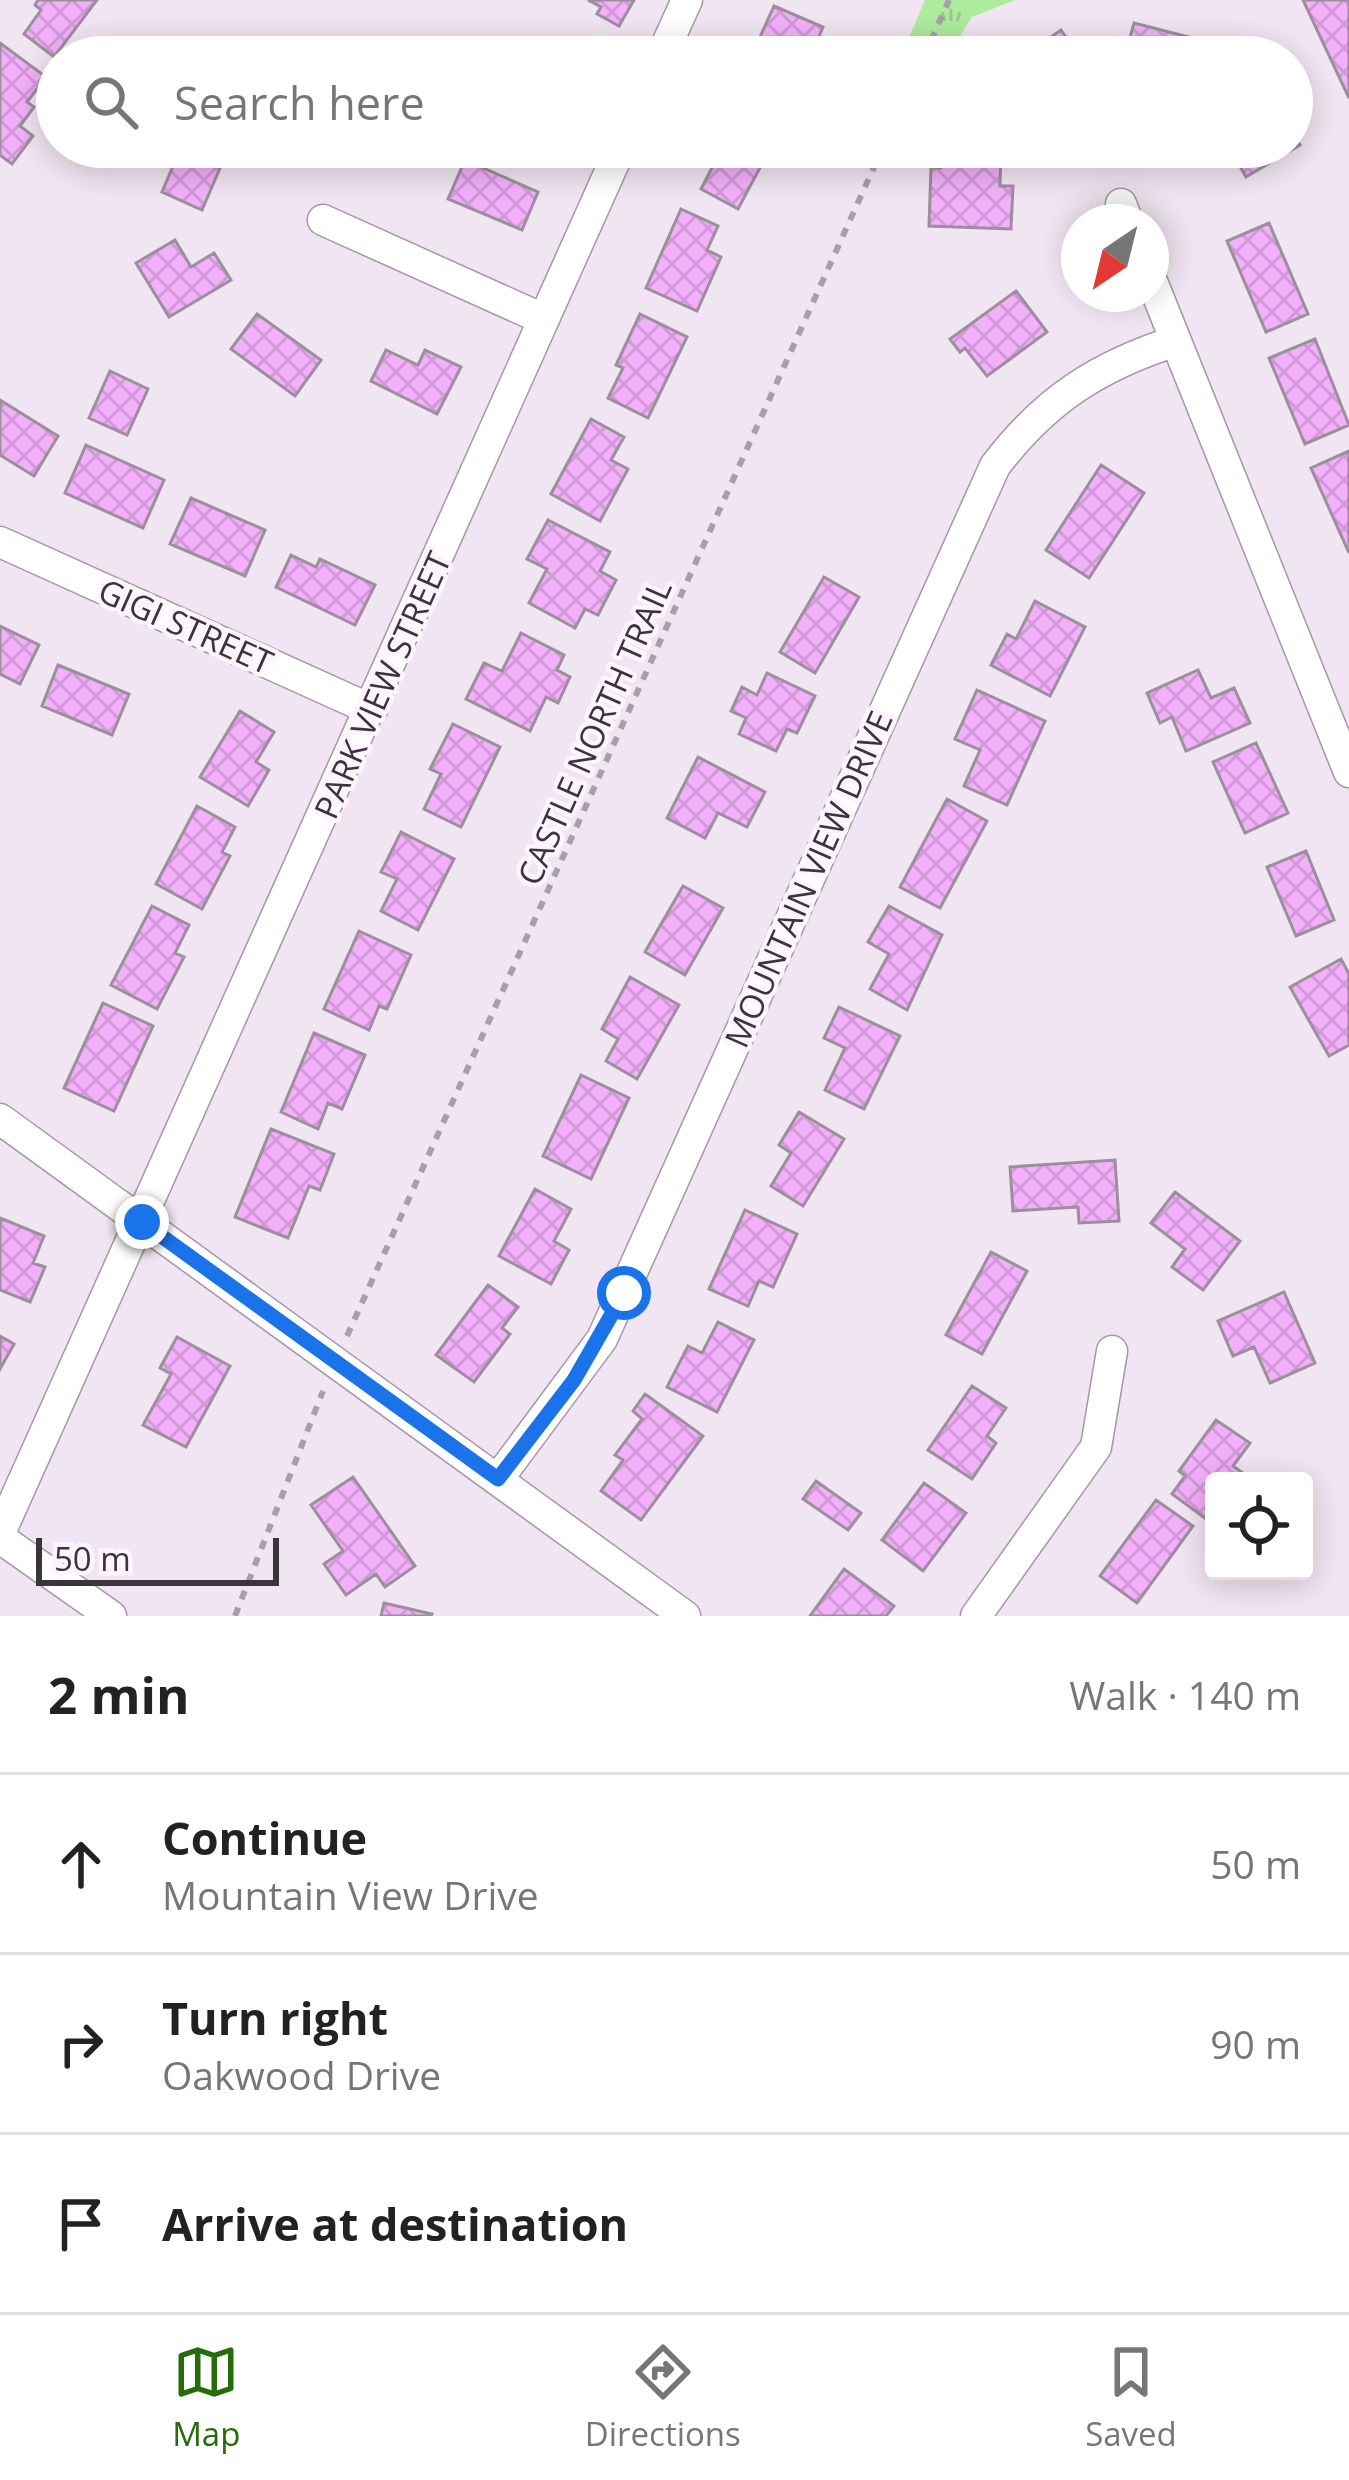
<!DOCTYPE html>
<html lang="en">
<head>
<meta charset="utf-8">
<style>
  body { margin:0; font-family:"Open Sans",sans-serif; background:#f6f6f6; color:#222 }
  .controls { position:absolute; right:36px; bottom:36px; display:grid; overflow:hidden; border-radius:12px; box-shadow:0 6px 30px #0003 }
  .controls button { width:108px; height:108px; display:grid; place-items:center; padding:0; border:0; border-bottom:3px solid #e0e0e0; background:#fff; color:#222; font:60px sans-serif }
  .compass { position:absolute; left:1061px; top:204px; width:108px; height:108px; border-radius:50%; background:#fff; box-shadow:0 6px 30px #0003; rotate:215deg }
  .scale { position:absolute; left:36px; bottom:30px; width:243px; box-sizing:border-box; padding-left:12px; border:6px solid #39353a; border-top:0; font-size:33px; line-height:42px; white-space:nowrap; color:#39353a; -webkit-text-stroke:9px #fef3fe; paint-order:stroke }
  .stop { position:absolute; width:36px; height:36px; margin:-27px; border:9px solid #1a73e8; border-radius:50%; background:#fff }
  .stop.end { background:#1a73e8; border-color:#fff; box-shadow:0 3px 12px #0008 }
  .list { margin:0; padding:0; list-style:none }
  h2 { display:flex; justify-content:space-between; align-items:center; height:156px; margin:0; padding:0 48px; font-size:51px }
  h2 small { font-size:39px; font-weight:400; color:#767676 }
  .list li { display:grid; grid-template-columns:78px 1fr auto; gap:36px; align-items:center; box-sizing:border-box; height:180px; padding:0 48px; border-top:3px solid #e0e0e0 }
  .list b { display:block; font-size:45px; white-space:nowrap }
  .list p { margin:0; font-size:39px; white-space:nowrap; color:#767676 }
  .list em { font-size:39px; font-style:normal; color:#767676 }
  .icon { flex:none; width:66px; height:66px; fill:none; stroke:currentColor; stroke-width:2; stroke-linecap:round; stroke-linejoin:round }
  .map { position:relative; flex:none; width:1349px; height:1616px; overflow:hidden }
  .search { position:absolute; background:#fff; box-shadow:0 6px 30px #0003; left:36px; right:36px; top:36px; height:132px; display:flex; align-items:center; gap:30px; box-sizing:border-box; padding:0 42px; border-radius:66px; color:#767676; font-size:45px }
  .sheet { height:696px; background:#fff }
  nav { display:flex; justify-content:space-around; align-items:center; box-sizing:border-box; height:168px; border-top:3px solid #e0e0e0; background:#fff; font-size:33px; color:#767676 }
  nav a { display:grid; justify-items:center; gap:6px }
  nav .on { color:#256d0b }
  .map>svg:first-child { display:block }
</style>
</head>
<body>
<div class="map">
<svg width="1349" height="1616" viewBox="0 0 1349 1616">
  <defs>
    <pattern id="grass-tufts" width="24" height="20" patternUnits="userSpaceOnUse" patternTransform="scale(3)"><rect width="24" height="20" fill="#adeb9d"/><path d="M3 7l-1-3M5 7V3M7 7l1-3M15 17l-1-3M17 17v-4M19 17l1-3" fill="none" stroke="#96ca88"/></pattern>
    <pattern id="building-cross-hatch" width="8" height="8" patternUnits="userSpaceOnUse" patternTransform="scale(3)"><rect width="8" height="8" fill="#f3b0fa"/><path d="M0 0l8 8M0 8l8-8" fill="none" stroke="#d198d7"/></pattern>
  </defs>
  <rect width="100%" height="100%" fill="#f2e5f3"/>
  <!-- grass -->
  <path fill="url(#grass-tufts)" d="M925,0H1015L972,17L947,57L902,54Z"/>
  <!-- building -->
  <path fill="url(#building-cross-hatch)" stroke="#9b8f9c" stroke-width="3" d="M38,0H97L54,57L24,34L41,10L35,5Z
    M588,0H634L619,26L597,14L601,7Z
    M1303,0H1349V98Z
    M774,6L823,27L810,57H751Z
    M1134,23L1189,37L1184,57H1113L1117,42L1128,45Z
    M1061,30L1080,57H1022Z
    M0,43L46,77L27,102L34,107L20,126L33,136L12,164L0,155Z
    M1292,131L1300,145L1246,177L1229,147H1292Z
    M181,147H229L202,210L162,192Z
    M711,147H771L738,209L701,189L714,164L704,158Z
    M941,147L1001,152L1000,186H1013L1011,229L929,226L931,167L941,168Z
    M465,160L538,192L522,230L448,199Z
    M681,209L718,226L707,250L721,257L697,311L646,288Z
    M1269,223L1308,314L1266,332L1227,241Z
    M175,240L191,267L214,253L231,280L169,317L136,263Z
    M1016,291L1047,332L987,376L965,348L960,352L950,339Z
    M257,314L321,360L295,396L231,349Z
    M640,314L687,337L648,418L608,398L623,368L616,365Z
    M1315,339L1349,425L1305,444L1269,358Z
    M386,350L418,365L425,350L461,367L437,414L371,381Z
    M110,371L148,389L127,435L89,418Z
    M0,400L58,436L34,476L0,455Z
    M591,419L624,437L611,460L628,469L600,521L551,494Z
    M86,445L164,480L143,528L65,493Z
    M1349,451V553L1311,468Z
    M1101,465L1144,493L1089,578L1046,550Z
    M191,498L265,530L245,576L170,544Z
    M548,520L610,552L600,571L616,580L598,615L585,609L575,628L529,603L547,569L527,559Z
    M291,555L316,567L320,559L375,585L355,625L276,587Z
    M824,577L859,597L815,673L780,652Z
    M1035,601L1085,627L1050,696L991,665L1007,634L1016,639Z
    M0,626L39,645L20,684L0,674Z
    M521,633L564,655L557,670L570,677L558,703L546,697L530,731L466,699L484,663L502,671Z
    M58,665L129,694L112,735L42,706Z
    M1198,670L1211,698L1234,688L1250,723L1186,751L1172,717L1160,723L1147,693Z
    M767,673L815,696L797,733L787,729L776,751L739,734L746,718L731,711L742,687L757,695Z
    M977,690L1045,721L1007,805L964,786L980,750L955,739Z
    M240,711L274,732L256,762L269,770L248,806L200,777Z
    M453,724L500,747L461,827L424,809L441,774L430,769Z
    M1256,743L1288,813L1245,833L1213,762Z
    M698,757L765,792L747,827L718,813L705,838L667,818Z
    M947,799L987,821L940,908L900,887Z
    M197,806L235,827L222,852L230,856L202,909L156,884Z
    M401,832L454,859L418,930L381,911L397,879L381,872Z
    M1306,851L1334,920L1296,936L1267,867Z
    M683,886L723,908L685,975L645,952Z
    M152,906L189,925L175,953L184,957L157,1009L111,985Z
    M889,906L942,935L907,1010L870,989L889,954L868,942Z
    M359,931L411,955L387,1009L379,1006L369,1030L324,1009Z
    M1341,959L1349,974V1045L1329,1056L1290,987Z
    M630,977L679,1005L637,1079L606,1061L618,1039L602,1029Z
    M103,1003L153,1026L114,1111L64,1088Z
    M839,1007L900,1036L864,1109L825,1090L845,1048L824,1038Z
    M314,1033L365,1055L342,1109L328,1103L318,1129L281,1112Z
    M581,1075L629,1098L591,1179L543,1156Z
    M799,1112L844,1139L803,1206L771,1186L791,1153L779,1145Z
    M271,1129L334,1154L320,1190L309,1186L288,1238L235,1217Z
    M1115,1160L1119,1221L1079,1223L1078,1207L1013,1211L1010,1167Z
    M535,1189L571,1209L554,1241L569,1250L551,1284L499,1256Z
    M1175,1192L1240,1241L1203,1290L1172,1267L1185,1249L1151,1223Z
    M745,1210L797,1234L773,1287L759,1281L748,1306L709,1289Z
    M0,1218L44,1236L33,1263L45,1267L30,1302L0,1290Z
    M991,1252L1027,1271L982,1354L946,1335Z
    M488,1285L518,1307L502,1328L510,1334L474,1382L436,1355Z
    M1284,1292L1315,1363L1270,1383L1254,1347L1233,1356L1218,1321Z
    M718,1322L754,1340L717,1412L667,1387L688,1346L702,1353Z
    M0,1336L14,1344L0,1369Z
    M177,1337L230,1366L186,1447L143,1425L171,1374L160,1368Z
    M972,1386L1006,1408L987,1436L996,1443L972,1479L928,1450Z
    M645,1394L703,1436L641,1520L601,1491L623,1460L615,1455L642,1419L633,1411Z
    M1216,1420L1250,1443L1233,1466L1254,1481H1214V1509L1206,1519L1172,1494L1185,1476L1179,1471Z
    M353,1477L415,1566L385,1587L376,1574L346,1595L324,1564L343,1551L311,1505Z
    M816,1481L861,1513L848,1530L803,1499Z
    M924,1483L966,1513L923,1571L882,1540Z
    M1156,1500L1193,1526L1137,1603L1100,1576Z
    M844,1569L894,1606L886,1616H810Z
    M384,1603L432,1614L431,1616H381Z"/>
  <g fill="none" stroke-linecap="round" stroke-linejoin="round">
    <defs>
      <path id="street" d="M661,57L687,0
        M1121,204L1128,222
        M323,220L543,319
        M1151,279L1349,772
        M0,542L372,710
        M0,1119L685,1616
        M498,1479L602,1339L995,466C1045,400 1098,366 1176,341
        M0,1533L621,147
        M0,1538L111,1616
        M976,1616L1096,1447L1112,1351"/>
    </defs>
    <!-- street casing -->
    <use href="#street" stroke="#a498a5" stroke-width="33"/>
    <!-- path -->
    <path stroke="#a89ea9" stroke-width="6" stroke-dasharray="9 9" stroke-linecap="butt" d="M924,57L949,0
      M347,1336L883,147
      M235,1616L323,1391"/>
    <!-- street -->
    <use href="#street" stroke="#fff" stroke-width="30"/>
  </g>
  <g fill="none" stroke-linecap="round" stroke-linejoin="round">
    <!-- route -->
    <path stroke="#1a73e8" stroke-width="15" d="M142,1222L498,1479L574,1380L624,1293"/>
  </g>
  <g text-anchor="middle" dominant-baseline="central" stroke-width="9" stroke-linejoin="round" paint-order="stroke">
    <!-- street labels -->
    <g font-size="33" fill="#39353a" stroke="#fef3fe">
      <text transform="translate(186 626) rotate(24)">GIGI STREET</text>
      <text transform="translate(382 685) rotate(-66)">PARK VIEW STREET</text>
      <text transform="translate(594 732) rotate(-66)">CASTLE NORTH TRAIL</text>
      <text transform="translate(808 879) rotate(-66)">MOUNTAIN VIEW DRIVE</text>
    </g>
  </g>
</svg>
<div class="controls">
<button><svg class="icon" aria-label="locate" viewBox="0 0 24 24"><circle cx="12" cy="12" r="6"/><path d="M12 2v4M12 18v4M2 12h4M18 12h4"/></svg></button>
</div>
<svg class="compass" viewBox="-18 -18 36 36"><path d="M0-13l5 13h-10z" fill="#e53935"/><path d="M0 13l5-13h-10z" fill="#767676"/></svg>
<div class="scale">50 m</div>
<div class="stop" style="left:624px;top:1293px"></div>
<div class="stop end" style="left:142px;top:1222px"></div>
<div class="search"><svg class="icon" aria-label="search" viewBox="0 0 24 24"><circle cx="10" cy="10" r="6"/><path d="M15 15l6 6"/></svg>Search here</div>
</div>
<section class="sheet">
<h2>2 min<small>Walk · 140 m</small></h2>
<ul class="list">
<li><svg class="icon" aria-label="ahead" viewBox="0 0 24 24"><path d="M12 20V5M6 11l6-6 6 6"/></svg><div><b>Continue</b><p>Mountain View Drive</p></div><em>50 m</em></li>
<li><svg class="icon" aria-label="right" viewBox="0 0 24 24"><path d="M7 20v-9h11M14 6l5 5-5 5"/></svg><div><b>Turn right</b><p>Oakwood Drive</p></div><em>90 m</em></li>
<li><svg class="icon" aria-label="arrive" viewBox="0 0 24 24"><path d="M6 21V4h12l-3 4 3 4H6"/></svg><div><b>Arrive at destination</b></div></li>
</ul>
</section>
<nav>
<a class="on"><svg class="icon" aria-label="map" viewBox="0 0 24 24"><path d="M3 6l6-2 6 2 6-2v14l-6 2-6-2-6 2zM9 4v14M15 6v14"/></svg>Map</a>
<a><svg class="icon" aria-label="directions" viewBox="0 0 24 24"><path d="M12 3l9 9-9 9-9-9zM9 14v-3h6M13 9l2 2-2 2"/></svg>Directions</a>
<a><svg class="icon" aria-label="saved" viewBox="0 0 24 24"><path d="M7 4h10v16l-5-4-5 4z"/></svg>Saved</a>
</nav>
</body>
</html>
